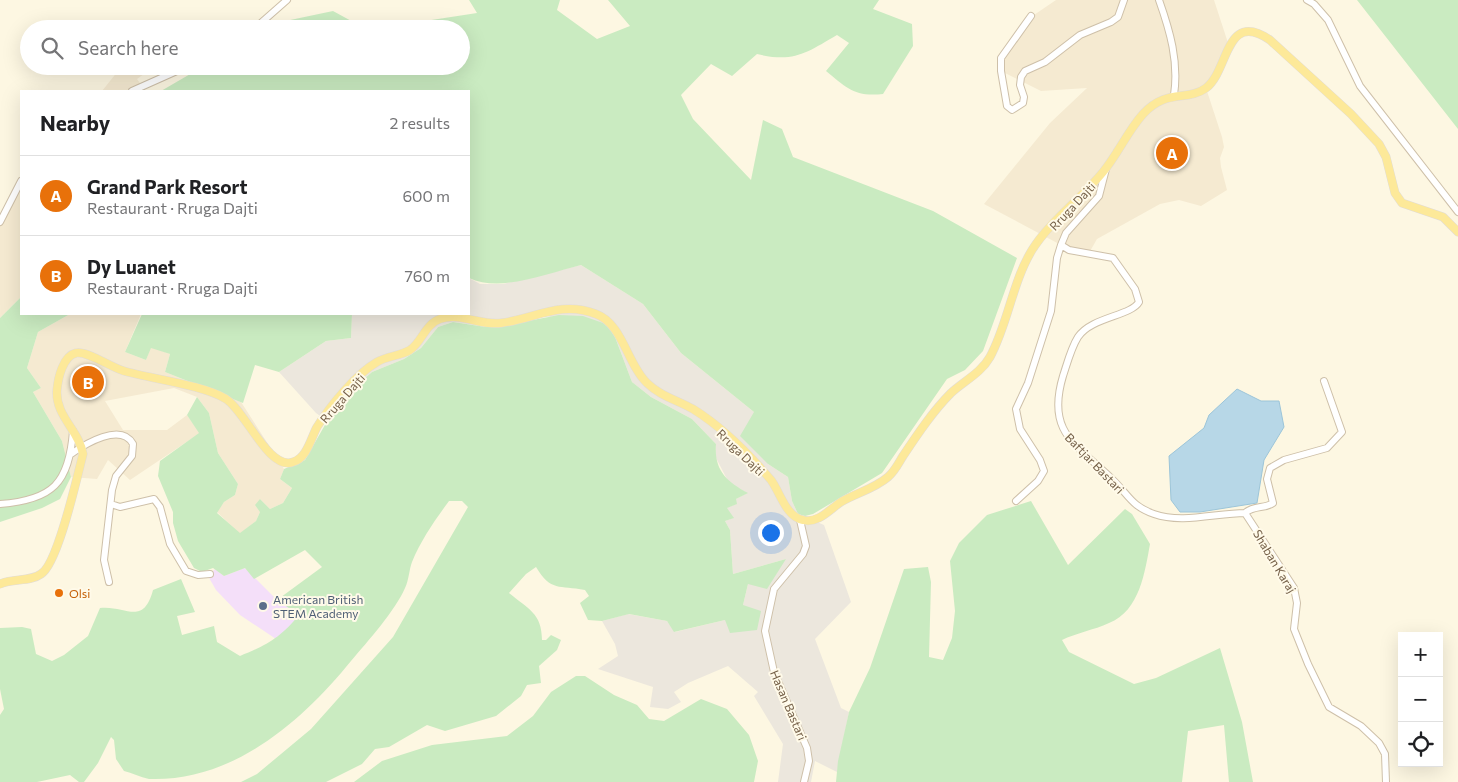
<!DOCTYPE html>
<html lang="en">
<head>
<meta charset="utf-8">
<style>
  body { margin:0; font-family:Commissioner,sans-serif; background:#f6f6f6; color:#202124 }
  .controls { position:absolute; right:15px; bottom:15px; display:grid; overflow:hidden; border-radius:0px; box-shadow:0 5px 20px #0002 }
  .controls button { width:45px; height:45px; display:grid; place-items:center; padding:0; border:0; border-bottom:1px solid #e0e0e0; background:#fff; color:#202124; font:25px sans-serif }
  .you { position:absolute; left:770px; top:532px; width:18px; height:18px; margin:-12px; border:4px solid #fff; border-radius:50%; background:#1a73e8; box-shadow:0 0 0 8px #1a73e833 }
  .badge { display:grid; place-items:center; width:32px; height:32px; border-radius:50%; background:#7b4e32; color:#fff; font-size:16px; font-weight:700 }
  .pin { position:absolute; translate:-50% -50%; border:2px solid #fff; box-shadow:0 1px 5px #0006 }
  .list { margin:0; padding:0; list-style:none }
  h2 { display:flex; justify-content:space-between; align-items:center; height:65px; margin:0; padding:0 20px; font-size:21px }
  h2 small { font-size:16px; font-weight:400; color:#757577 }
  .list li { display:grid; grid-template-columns:32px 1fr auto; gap:15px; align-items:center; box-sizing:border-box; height:80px; padding:0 20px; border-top:1px solid #e0e0e0 }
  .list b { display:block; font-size:19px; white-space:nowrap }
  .list p { margin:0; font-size:16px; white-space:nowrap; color:#757577 }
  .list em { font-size:16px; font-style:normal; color:#757577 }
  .icon { flex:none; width:28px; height:28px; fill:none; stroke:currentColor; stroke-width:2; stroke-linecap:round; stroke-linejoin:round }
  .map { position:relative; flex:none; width:1458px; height:782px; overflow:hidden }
  .search { position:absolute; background:#fff; box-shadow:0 5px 20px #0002; left:20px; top:20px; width:450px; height:55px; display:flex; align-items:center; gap:12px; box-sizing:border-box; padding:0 18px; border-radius:28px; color:#757577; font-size:19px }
  .panel { position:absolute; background:#fff; box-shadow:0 5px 20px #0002; left:20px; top:90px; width:450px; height:225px; border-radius:0px }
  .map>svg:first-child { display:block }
</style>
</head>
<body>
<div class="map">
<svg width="1458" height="782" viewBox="0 0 1458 782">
  <rect width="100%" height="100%" fill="#fdf7e2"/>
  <!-- residential -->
  <path fill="#f5ead1" d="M1056,0H1214L1229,46L1206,88L1222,137L1224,147L1220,158L1221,167L1227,190L1201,206L1179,200L1160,204L1097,239L1089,253L1061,245L984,204L1050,123L1087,88L1041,91L1001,71V58L1031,17Z
    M122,66H155L137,79L146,91H102Z
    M21,176V297L0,318V216Z
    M70,314H141L125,352L146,360L151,347L170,354L165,372L241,402L284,469L280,479L292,488L283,503L270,509L260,499V512L256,521L240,534L217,512L224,502L235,495L238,484L218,453L209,413L197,397L174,388L105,401L123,430H167L187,415L200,433L130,480L108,460L97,479L71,477L62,441L33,392L41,388L27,368L38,332Z"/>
  <!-- industrial -->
  <path fill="#ece7dd" d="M581,265L643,304L681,353L754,412L768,464L788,477L792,501L798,514L824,525L851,602L815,639L841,708L849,712L837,772L815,761L811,782H778L783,744L754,696L758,692L728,666L688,683L674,692L681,702L668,709L650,707L653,687L598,669L618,656L615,644L602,621L628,614L667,621L675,632L725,620L743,605L748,584L786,559L733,574L730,530L725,521L733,518L726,508L736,504V499L747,493L729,483L715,456L716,444L692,419L651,397L632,382L615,337L547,316L501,326L486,327L453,322L438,327L421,348L404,359L372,372L348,393L327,421L316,413L279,372L326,341L351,338L352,314H469V278L480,284H503Z"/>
  <!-- education -->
  <path fill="#f4dff9" d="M245,568L277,600L299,615L284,634L276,639L240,615L216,590L208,576L215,569L224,576Z"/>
  <!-- green -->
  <path fill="#caebc1" d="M469,0H560L557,10L597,39L630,26L608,0H879L873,9L912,24L913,46L883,94C854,97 847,88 826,71L849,43L837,35C806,53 794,63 757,54L732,76L711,64L681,95L693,119L751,180L763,120L782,129L793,157L933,211L1017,258L983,351L965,370L947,379L882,473L813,514L805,516L798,514L792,501L788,477L768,464L740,436L754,412L681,353L643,304L581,265C548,273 501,293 469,278V91H161L204,66H461V29H413L425,21L477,13Z
    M1357,0H1458V129Z
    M333,11L366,29H268L276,23Z
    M21,297V314H70L38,332L27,368L41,388L33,392L62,441L71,477L60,499L42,508L0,522V318Z
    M142,314H352L351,338L326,341L279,372L255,365L243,403L165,372L170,354L151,348L146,360L125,352Z
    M559,315L583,316L606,324L615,337L632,382L651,397L692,419L716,444C714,470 726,481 748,493L736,499L737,504L727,508L734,518L725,521L730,530L733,574L786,559L767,589L748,584L743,605L761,611L757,630L730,633L725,620L674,632L667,621L629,614L602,621L588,620L580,603L589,596L585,590C559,585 551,592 536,567L526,574L509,593C528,609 542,613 542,640H546L551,635L561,640L557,650L539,666L541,683L527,685L521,696L496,716L445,731L427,725L389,747L375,749L362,764L326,782H241L257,774L311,729L393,637L468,507L462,501H449C435,520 421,540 412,562C409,570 409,580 405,588C395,611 368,641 351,661C303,720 234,782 149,779C140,777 132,773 124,771L116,759L114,740L111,737L98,763L84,782H79L70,775L37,782H0V715L4,709L0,689V628L22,627L31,629L36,654L52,661L64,655L88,636L100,608C126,605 143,627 153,590L181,579L195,612L177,616L182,635L214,626L217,642L240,656C267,645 280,638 299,615L277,600L322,567L305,550L254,579L245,568L224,576L213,568L202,572L194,568L178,541L173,523V512L158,476L160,461L199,433L187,415L197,397L209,413L218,453L238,484L235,495L224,502L217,513L240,533L256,521L260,512L255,505L260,499L270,509L283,503L292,488L280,479L284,469L305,460L334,409L348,393L372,372L404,359L421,348L438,327L453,322L486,327L501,326Z
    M1031,501L1068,565L1125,509L1132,514L1150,544C1145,571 1140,611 1109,623C1094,630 1076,633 1062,640L1069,652L1134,684L1156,678L1220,648L1242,722L1253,782H1229L1224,725L1188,731L1182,782H836L838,761L849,712L870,668L904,569L928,567L931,582L929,657L943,660L952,638L955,611L950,561L959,543L987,515Z
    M576,676H585L614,695L637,705L649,719L664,721L701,699L727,709L749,735L758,761L754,782H354L382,761L432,745L507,736L533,716L551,692Z"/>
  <!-- water -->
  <path fill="#b7d7e7" stroke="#9cc5d9" d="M1237,389L1261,401H1279L1284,427L1264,460L1257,503L1200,512H1180L1171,500L1169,456L1204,428L1209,415Z"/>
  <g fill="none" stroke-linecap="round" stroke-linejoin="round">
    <defs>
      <path id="minor" d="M1159,0C1170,31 1179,62 1174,95
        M1307,0L1314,4L1328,20L1360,86L1458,212
        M1031,16L1001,58V71L1007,106L1012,110L1023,103L1024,97L1020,85L1021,77L1025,71L1045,62L1080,35L1111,22L1118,17L1124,0
        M254,29L287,0
        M132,91L188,66
        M1106,169L1099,196L1066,233L1061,245L1069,250L1113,258L1135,289L1139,302C1131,316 1091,317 1078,337C1071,348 1067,364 1063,376C1046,433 1076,444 1112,479C1129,495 1131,506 1154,514C1182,524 1216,513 1245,513
        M0,222L21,181
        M71,454C85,444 121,422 133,444L132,456L116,476L112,490L104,560L109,582
        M1016,501L1038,481L1044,471L1040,460L1020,429L1016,409L1028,383L1051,311L1057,258L1061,245
        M0,504C53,500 69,483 73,431
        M111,504L120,507L154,499L160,507L170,544L186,571L198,575L210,574
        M1245,513L1294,588L1297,603L1294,629L1308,664L1329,707L1361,726L1379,743L1385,754L1386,782
        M1245,513C1254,505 1265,509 1273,503L1267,479L1270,468L1284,460L1327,448L1342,432L1324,381
        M800,520L806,546L803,554L774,589L765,631L774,672L807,748L809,761L804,782"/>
      <path id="major" d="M0,584C13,578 30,582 41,574C58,564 77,477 83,454C79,430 55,416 57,390C58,378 63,356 76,353C86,350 112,368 124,371C152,379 203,385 226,399C246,412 269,471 293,462C307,458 311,438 317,427C330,406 356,374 377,362C387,356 400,356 410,350C422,342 425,324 440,319C460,312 481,326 501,323C534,319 561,300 596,314C623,324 627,364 647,383C660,396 677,400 693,409C722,427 749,454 771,480C780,492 786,517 803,520C818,524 830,509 841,502C856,493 874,489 888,477C895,471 898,464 903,456C917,435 933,411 951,393C964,381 981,373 990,357C1008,324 1012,283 1032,250C1050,221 1081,199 1103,172C1118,154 1127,132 1143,114C1167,88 1187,102 1206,88C1229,71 1225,9 1270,40L1351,114L1379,144L1386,157L1395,193L1402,203L1443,217L1458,232"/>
    </defs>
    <!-- minor casing -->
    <use href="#minor" stroke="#cec0a9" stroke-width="8"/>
    <!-- major casing -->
    <use href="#major" stroke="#e1dcd7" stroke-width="9"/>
    <!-- minor -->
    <use href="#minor" stroke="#fff" stroke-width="6"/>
    <!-- major -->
    <use href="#major" stroke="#fde999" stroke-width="8"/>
  </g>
  <!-- markers -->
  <circle fill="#e8710a" stroke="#fffae9" stroke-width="2" cx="59" cy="593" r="5"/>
  <circle fill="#5c6f8a" stroke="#fffae9" stroke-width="2" cx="263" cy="606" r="5"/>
  <g text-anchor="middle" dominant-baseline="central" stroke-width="4" stroke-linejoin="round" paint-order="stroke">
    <!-- street labels -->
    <g font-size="12" fill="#756048" stroke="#fffae9">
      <text transform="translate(1072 206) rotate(-47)">Rruga Dajti</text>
      <text transform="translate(342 398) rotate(-49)">Rruga Dajti</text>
      <text transform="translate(741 452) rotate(44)">Rruga Dajti</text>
      <text transform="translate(1095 463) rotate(46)">Baftjar Bastari</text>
      <text transform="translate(1275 561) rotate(59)">Shaban Karaj</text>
      <text transform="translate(789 705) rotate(67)">Hasan Bastari</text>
    </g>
    <!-- food labels -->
    <g font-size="12" fill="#c56008" stroke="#fffae9" text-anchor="start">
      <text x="69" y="593">Olsi</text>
    </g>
    <!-- service labels -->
    <g font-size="12" fill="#4e5e75" stroke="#fffae9" text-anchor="start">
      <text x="273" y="599">American British<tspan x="273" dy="14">STEM Academy</tspan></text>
    </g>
  </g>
</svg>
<div class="controls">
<button>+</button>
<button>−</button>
<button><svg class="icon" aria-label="locate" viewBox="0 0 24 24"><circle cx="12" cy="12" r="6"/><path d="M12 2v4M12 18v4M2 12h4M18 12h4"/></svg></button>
</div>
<div class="you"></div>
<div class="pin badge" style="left:1172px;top:153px;background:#e8710a">A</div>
<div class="pin badge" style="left:88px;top:382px;background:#e8710a">B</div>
<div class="search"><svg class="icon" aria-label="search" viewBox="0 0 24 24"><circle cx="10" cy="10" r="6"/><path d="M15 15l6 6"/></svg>Search here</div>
<section class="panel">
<h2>Nearby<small>2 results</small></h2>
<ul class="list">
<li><span class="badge" style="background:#e8710a">A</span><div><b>Grand Park Resort</b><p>Restaurant · Rruga Dajti</p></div><em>600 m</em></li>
<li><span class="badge" style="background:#e8710a">B</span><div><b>Dy Luanet</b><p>Restaurant · Rruga Dajti</p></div><em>760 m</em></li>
</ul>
</section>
</div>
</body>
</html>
